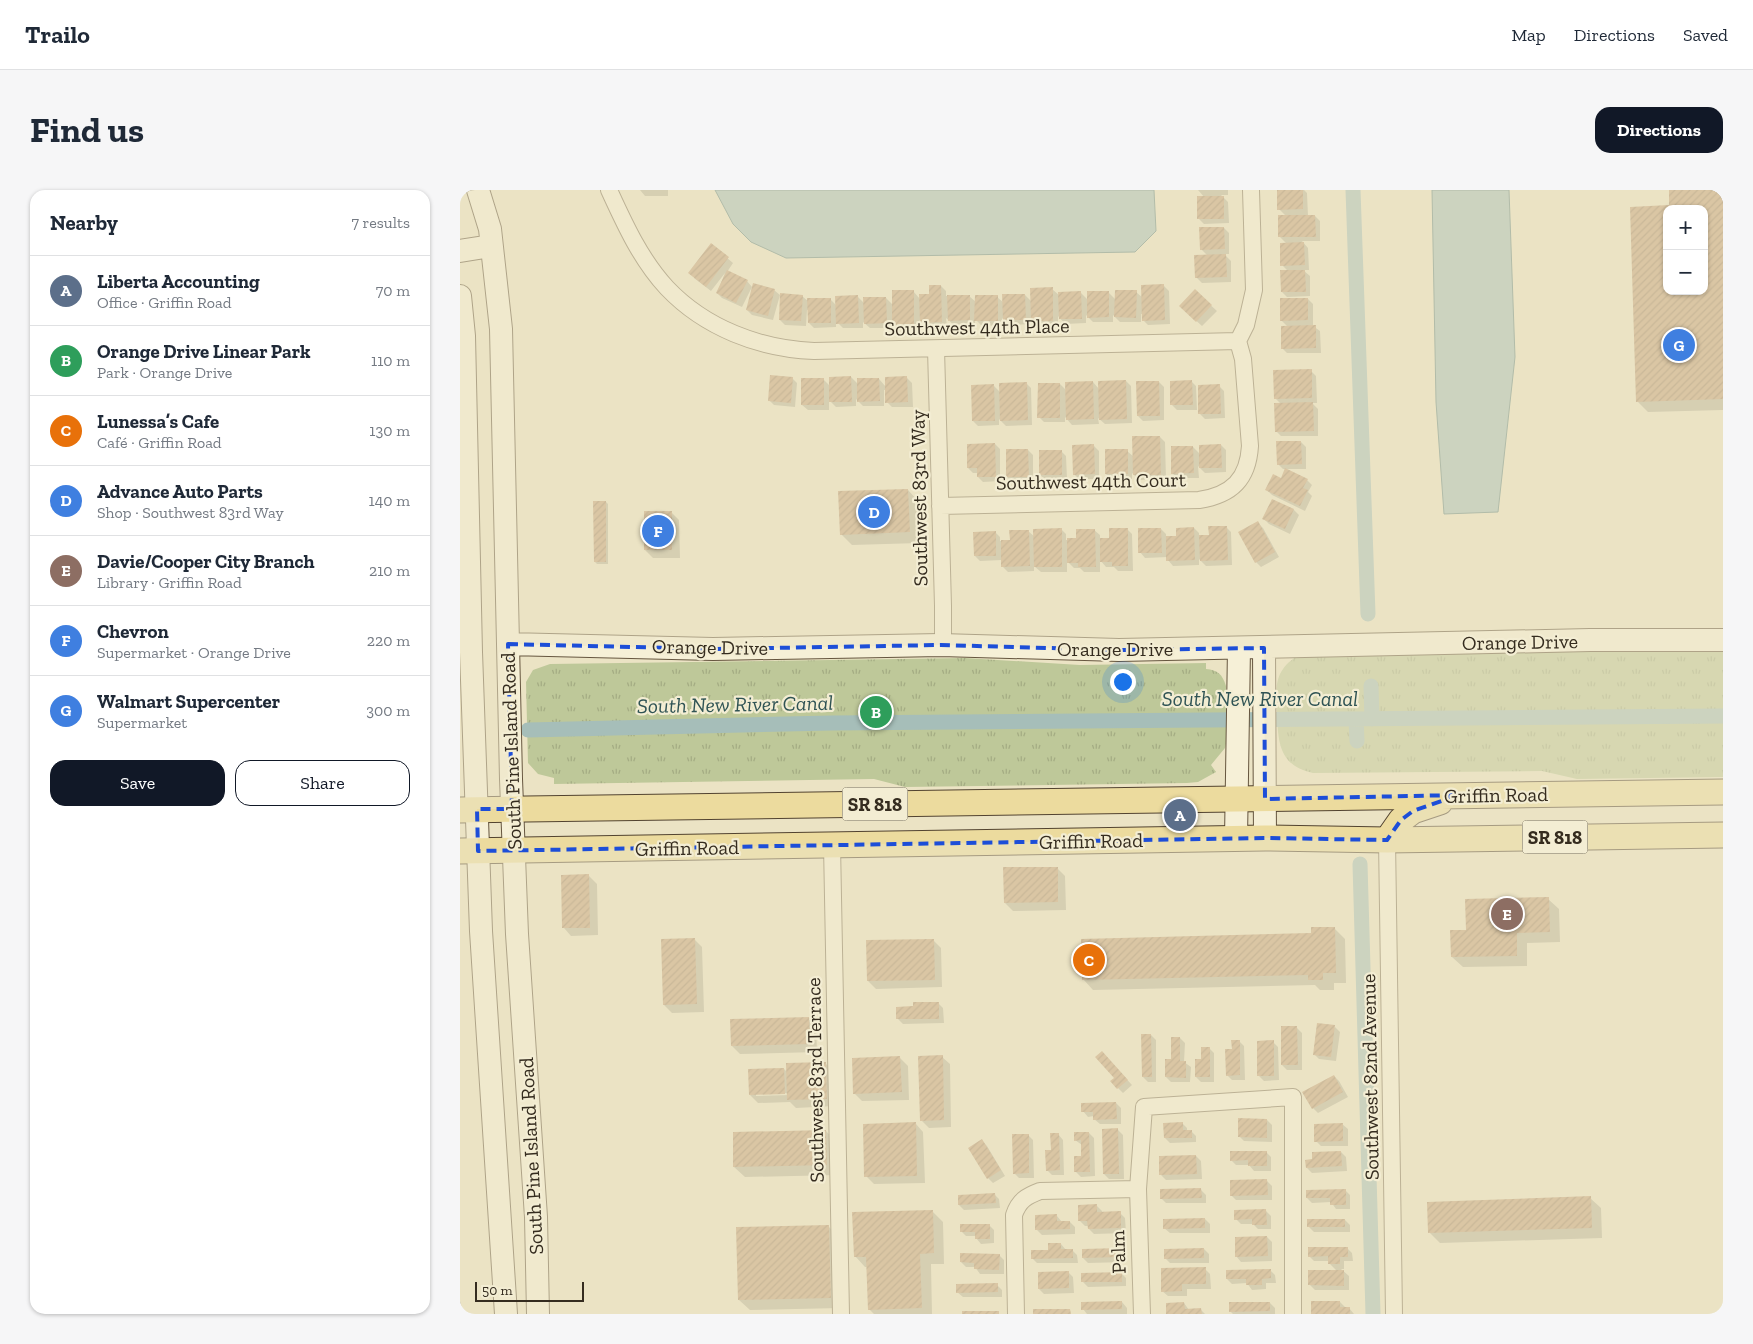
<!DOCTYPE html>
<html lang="en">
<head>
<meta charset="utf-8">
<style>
  body { margin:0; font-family:"Zilla Slab",serif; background:#f6f6f7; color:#1f2937 }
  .controls { position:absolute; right:15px; top:15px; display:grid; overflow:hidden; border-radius:10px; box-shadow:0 1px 4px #0004 }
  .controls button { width:45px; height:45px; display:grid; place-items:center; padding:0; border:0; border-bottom:1px solid #e0e1e3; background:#fff; color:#1f2937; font:25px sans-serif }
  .scale { position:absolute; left:15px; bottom:12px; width:109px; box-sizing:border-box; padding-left:5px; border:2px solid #352c1f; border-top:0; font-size:14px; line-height:18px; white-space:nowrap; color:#352c1f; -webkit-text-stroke:4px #f3edd3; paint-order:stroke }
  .you { position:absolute; left:662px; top:491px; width:18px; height:18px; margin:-12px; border:4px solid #fff; border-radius:50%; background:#1a73e8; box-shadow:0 0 0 8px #1a73e833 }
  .badge { display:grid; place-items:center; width:32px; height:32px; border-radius:50%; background:#111827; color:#fff; font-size:16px; font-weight:700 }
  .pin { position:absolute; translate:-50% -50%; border:2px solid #fff; box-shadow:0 1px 5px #0006 }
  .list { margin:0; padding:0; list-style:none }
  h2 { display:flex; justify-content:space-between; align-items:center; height:65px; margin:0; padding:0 20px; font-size:21px }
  h2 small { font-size:16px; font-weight:400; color:#747a83 }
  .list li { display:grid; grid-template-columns:32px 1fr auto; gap:15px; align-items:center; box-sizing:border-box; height:70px; padding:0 20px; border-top:1px solid #e0e1e3 }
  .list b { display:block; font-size:19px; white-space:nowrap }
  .list p { margin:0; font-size:16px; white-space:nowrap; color:#747a83 }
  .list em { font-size:16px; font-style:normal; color:#747a83 }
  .actions { display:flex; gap:10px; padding:15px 20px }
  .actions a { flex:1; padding:11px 0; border:1px solid #111827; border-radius:15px; text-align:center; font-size:18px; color:#111827 }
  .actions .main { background:#111827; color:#fff }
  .map { position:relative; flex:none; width:1263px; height:1124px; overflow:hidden; border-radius:15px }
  header { display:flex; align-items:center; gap:30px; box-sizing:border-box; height:70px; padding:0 25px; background:#fff; border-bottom:1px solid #e0e1e3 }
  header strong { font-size:24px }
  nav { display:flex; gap:28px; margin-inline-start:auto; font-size:18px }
  .intro { display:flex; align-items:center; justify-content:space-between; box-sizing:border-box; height:120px; padding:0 30px }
  h1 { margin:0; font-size:35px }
  .button { padding:12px 22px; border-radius:15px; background:#111827; color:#fff; font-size:18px; font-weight:700 }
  main { display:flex; gap:30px; padding:0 30px }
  aside { flex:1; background:#fff; border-radius:15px; box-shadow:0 1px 4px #0004 }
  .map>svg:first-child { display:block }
</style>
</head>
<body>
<header>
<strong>Trailo</strong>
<nav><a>Map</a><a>Directions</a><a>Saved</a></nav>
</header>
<div class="intro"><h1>Find us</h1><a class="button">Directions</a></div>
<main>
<aside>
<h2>Nearby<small>7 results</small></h2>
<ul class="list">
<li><span class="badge" style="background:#5c6f8a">A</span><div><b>Liberta Accounting</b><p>Office · Griffin Road</p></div><em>70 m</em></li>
<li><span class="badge" style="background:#2e9e5b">B</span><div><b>Orange Drive Linear Park</b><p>Park · Orange Drive</p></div><em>110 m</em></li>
<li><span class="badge" style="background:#e8710a">C</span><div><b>Lunessa’s Cafe</b><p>Café · Griffin Road</p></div><em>130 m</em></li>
<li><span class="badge" style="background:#3f7fe0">D</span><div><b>Advance Auto Parts</b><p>Shop · Southwest 83rd Way</p></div><em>140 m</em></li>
<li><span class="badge" style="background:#8d6e63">E</span><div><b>Davie/Cooper City Branch</b><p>Library · Griffin Road</p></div><em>210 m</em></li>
<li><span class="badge" style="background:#3f7fe0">F</span><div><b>Chevron</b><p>Supermarket · Orange Drive</p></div><em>220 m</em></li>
<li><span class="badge" style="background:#3f7fe0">G</span><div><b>Walmart Supercenter</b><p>Supermarket</p></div><em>300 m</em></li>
</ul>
<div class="actions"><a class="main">Save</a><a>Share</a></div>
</aside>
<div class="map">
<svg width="1263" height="1124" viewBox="0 0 1263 1124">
  <defs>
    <pattern id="park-tufts" width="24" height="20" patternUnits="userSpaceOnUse" patternTransform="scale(1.25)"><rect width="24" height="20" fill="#bec899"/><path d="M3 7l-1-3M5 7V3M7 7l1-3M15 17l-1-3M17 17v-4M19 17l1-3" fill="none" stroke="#a4ac83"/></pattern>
    <pattern id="building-hatch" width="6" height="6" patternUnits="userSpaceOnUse" patternTransform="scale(1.25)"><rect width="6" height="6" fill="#c6a27c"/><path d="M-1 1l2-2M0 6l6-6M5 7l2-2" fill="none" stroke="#a28465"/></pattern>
  </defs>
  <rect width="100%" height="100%" fill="#ebe3c4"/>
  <!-- park -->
  <path fill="url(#park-tufts)" d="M1263,455V587L1117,589L1082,581L853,583C820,576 818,554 817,524C816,498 813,482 837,466Z
    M505,468L620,475L746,473V479C758,480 762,484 766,496L767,549L765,558L751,575L756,582L738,592L727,593L445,597L414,589L94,594V588L78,584L68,573L66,492L73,480L90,474Z"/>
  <!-- water -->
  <path fill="#a6beb9" stroke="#6d8c87" d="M255,0H694L696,41L675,62L326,68L291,52L273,34Z
    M972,0H1049L1055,167L1038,322L984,324L976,212Z"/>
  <!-- shadow -->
  <path fill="#0003" fill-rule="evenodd" d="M180,0H208V6H185Z
    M738,0H768V5H761L768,12L769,33L744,34L739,29L745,8Z
    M818,0H844L847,3L848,26H855L860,31V51H842L848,58L849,80H843L850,86V106L827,107L822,102L828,81L822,75L827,54L820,47L826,26L819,19Z
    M1210,0H1263V220L1188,222L1178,212L1171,18L1212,17ZM1207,19H1244V101H1207Z
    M764,38L769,43V64H764L771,71V92L742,93L737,88L748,66L741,59Z
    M252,55L273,73L267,82L287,91L292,97L282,117L262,108L257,103L265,83L251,101L234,88Z
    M481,96L486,101V106H509L516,112L537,107L544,113L565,105L572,112L592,99L600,106L620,102L628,110L648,102L656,110L676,102L683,108L704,96L709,101L710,134L688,135L683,130V124H681V132H660L653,125V132H633L626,125V133L605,134L598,126V135L577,136L570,128V134L549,135L542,128V136L521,135L515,129V135H494L486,128L487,137H466L459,130V139H438L431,132V138H410L403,132V138H383L376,131V137L354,138L349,133V120H347L346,136L325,135L320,130L342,106L349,112L370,109L377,116L398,107L404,113L426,108L433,115L453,101L460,109L471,105Z
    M314,100L320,105L313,130L292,125L287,120Z
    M735,101L757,121L742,136L720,116Z
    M848,109L853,114V136L860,141L861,163H827L822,158L828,137L821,130Z
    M851,181L856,186L857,213H852L858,219V246H821L816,241L821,214L815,208Z
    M391,187L398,194L419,189L426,197L447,188L452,193L453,217H432L427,212L426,200H424V216H403L396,209V216L376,217L369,210V220H348L342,215L363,189L370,196Z
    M332,188L337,193L335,217L314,215L309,210Z
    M666,191L671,196L672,233L645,234L638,228L639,234L612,235L605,227V232H584L579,227L600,194L606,200L633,192L639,199Z
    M731,191L736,196L737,220H717L712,215Z
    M699,192L704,197V230L683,231L678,226Z
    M566,193L571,198L572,235L546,236L539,229V235L518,236L513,231L534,196L540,202Z
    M759,196L764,201L765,228L745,229L740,224Z
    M700,247L705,252L706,289L679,290L672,283V289H651L646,284L667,261L674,267Z
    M841,252L846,257V279H823L818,274Z
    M535,254L540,259V291L523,292L518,287V283H513L508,278Z
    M761,255L766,260V282L745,283L738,276L739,288H718L712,283L733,257L740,264Z
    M634,256L639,261V289H619L614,284Z
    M568,260L573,265V291L552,292L547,287Z
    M601,261L606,266L607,289L586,290L580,285Z
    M821,289L847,290L852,295L848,302L852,306L845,321L812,305L807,300Z
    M448,300L458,311L460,353L392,355L381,344Z
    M812,310L834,320L839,325L830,344L809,334L804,329Z
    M146,312L148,314V374H137L135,372Z
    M211,322L219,330L220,368H193L185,360Z
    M798,333L803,338L819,367L801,377L796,372Z
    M766,337L771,342L772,375L746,376L739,369V375L713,376L708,370V367L685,368L680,362L701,339L706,344V347H717L734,338L739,343V347L750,346Z
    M601,339L606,344V350L618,349L634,340L640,345V349H650L667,339L672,344L673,381H658L654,377H646L640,370V382H624L620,378H614L607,371V382H581L574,376V381L548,382L543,377L542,370L520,371L515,366L535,342L540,347V351H551L568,341L575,347Z
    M597,678L605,686L606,720L553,721L545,713Z
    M129,686L137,694L138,745L111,746L104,738Z
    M1088,709L1099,719L1100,752L1067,753V776L1003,777L992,767L1007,741Z
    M874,738L885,749L886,793H874V800H860L855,795L633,800L623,789L853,744Z
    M234,749L242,757L244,822L212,823L204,815Z
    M473,750L481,758L482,797L416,799L408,791Z
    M478,813L483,818L484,833L443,834L438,829Z
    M348,829L356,836L357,862L280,864L272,856Z
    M875,837L880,842L876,871L859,869L854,864Z
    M837,838L842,843V880H827L822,875Z
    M691,845L696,850V892H688L683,887Z
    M720,848L725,853L724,872L731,877L730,892H711L706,887Z
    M779,851L784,856L785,890H772L767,885L773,860Z
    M813,852L818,857L819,890L804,891L799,886Z
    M749,858L754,863V892H741L736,887Z
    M482,867L490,874L491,937L469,938L461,930Z
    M440,868L448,876L449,910L402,911L394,903Z
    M647,868L672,895L663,903L652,892L655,888Z
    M365,873L373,881L374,916L336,918L330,912L298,913L290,905L324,879L327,882ZM331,903V905L296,906V904Z
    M874,886L879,891L888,907L858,923L853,918Z
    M656,913L661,918V934H640L634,929V926L628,927L623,921Z
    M807,930L812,935V952L784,951L779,946Z
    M722,933L727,938V941H731L736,946V952L710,953L705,948Z
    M456,934L463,942L465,993L414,994L406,986Z
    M882,934L888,939V956H861L856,951Z
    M658,940L663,945L664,989H649L644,984Z
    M366,941L376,952L377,985L285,987L274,977Z
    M629,943L634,948L635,986L621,987L616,982L622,968V955L615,950Z
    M598,944L603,950L604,985H592L587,980Z
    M568,945L573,950L574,988H559L554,983Z
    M522,951L527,956L545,986L533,993L528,988Z
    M806,962L811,967V981H794L789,975H776L771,970Z
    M881,962L886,967L887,981L852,983L847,978Z
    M736,966L741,971L742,989L706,990L701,985Z
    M807,991L812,996V1010H776L771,1005Z
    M741,1000L746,1005V1013H706L701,1008Z
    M885,1000L890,1005V1019H876L871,1012L852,1013L847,1008Z
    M534,1004L539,1009L540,1018L504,1020L499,1015Z
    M1130,1008L1141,1018L1142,1048L980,1053L969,1042Z
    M637,1016L642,1021V1023H660L665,1028L666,1043L634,1044L629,1039V1036H625L620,1031Z
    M472,1021L483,1032L484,1074H471L472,1124H414L409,1119L408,1077H405L395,1066Z
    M806,1021L811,1026V1039H798L793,1034H781L776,1029Z
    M597,1026L602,1032H610L615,1037V1044L582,1045L577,1040Z
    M745,1029L750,1034V1043H710L704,1038Z
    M885,1030L890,1035V1042H854L849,1037Z
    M529,1035L534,1040V1053L521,1054L516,1048V1046H506L501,1041Z
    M368,1036L379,1047L381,1118L290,1120L279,1110Z
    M807,1047L812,1052V1071L781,1072L776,1066Z
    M601,1054L606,1060H612L617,1065L618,1073H577L572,1068Z
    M887,1058L892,1063L893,1071H884V1079H881L889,1086V1100H855L850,1095L877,1081L870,1074V1071H854L849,1066Z
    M661,1059L666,1064V1072L628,1073L623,1068Z
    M744,1059L749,1064V1073H710L705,1068Z
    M539,1065L544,1070V1084H520L515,1077H506L501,1072Z
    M745,1079L750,1084L751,1099H727V1106H708L702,1101Z
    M810,1080L815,1085L816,1093H806V1099L792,1100L787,1093L772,1094L767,1089Z
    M608,1082L613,1087L614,1103L584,1104L579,1099Z
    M661,1083L666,1088V1096L628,1097L623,1092Z
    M537,1095L542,1100V1107H503L497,1102Z
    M0,1111L1,1113L2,1124H0Z
    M662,1112L667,1118V1124H627L623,1119Z
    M880,1112L886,1118H889L894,1124H852Z
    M724,1113L729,1120H741L745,1124H707Z
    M810,1113L815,1118V1124H773L770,1121Z"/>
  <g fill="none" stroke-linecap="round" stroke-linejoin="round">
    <!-- canal -->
    <path stroke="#a6beb9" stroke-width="15" d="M893,0L908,424
      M911,496L912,529
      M896,529L897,551
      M68,540L372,533L1263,526
      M900,674L913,1124"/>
  </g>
  <!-- building -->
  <path fill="url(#building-hatch)" fill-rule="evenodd" d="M817,0H843V19L817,20Z
    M1209,0H1262L1263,3V209L1176,212L1170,17L1209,15ZM1207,19H1244V101H1207Z
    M737,6H764V29H737Z
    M818,25H855L856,47H818Z
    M739,37H764L765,59L740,60Z
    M844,52L845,75L820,76V53Z
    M251,53L269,67L246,97L228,83Z
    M766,64L767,87L735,88L734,65Z
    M267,80L288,90L276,113L256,103Z
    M820,80H845L846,102H821Z
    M293,93L315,99L308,126L286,120Z
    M704,94L705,130L682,131L681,95Z
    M469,95H481L482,132L460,133L459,104H469Z
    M593,97V131H571L570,98Z
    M735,99L752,115L736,132L719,116Z
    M432,100H454V134L432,135Z
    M655,100H677L676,128L654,127Z
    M621,101L622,129H599L598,102Z
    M627,101H649V127L627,128Z
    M320,103L343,105L341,131L319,130Z
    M542,104H565L566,130H543Z
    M398,105L399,133L376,134L375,106Z
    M487,105H510V130L488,131Z
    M515,105H538V131H514Z
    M403,107H426L427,133L404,134Z
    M347,108H371V133H348Z
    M820,108H848V130L820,131Z
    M856,135V158L821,159V136Z
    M852,179V208L814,209L813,180Z
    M310,185L333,187L331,213L308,211Z
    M391,186L392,212H369V187Z
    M447,186L448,212L425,213V187Z
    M341,188H364V215H341Z
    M397,188H419L420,211L397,212Z
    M666,190L667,229L639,230L638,191Z
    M732,190L733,215H710V191Z
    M633,191L634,229L606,230L605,192Z
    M676,191H699L700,226H677Z
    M567,192L568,230L540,231L539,193Z
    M578,193H600V228H577Z
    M534,194L535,231H512L511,195Z
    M760,194L761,224H738V195Z
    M853,212L854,241L815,242L814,213Z
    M672,246H700L701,285H673Z
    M816,251H841L842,274L817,275Z
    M535,253L536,287H517V278H507V254Z
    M634,254L635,284L613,285L612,255Z
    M761,254L762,278H739V255Z
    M711,256H733L734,283L711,284Z
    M546,259H568L569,287H546Z
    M645,259H668V284H645Z
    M579,260H602V285H579Z
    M825,278L848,289L843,298L848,300L840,316L805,300L813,284L821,288Z
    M448,299L450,342L380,345L378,301Z
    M812,309L834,319L825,339L802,329Z
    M133,311H146V372H134Z
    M184,321H212V360H184Z
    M798,331L815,362L795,373L778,342Z
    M748,336H767L768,370L740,371L739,345H749Z
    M734,337L735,370L706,371V346H716V338Z
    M602,338V377H574L573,339Z
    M649,338H668V376H652V372H640V348H649Z
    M678,338H701L702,363H678Z
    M616,339H635L636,377H618V373H607V348H616Z
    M549,340H569L570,376L541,377V350H550Z
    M536,341V366H514L513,342Z
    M543,677H598V712L544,713Z
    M129,684L130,738H102L101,685Z
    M1089,707L1090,742L1057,743V766L991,767L990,740H1006L1005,709Z
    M851,737H875L876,783H863V790H848V785L622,790L621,749L851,743Z
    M235,748L237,814L203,815L201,749Z
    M474,749L475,790L407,791L406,750Z
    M453,812H479V829H436V817L453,816Z
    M349,827L350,854L271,856L270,829Z
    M857,833L875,835L871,867L853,865Z
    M821,836H837L838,875H821Z
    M681,844H691L692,887H682Z
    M711,847H720V871H726V888L705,887V869H711Z
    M771,850H780V885L766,886L765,859H772Z
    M814,850V886H797V851Z
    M741,857H750V887H735V869H741Z
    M642,861L668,890L657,899L650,891L654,888L635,867Z
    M483,865L484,930L460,931L458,866Z
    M440,866L442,902L393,904L392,868Z
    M366,872L367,909L327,910L326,873Z
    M324,878L325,904L289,905L288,879Z
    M874,885L883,902L852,919L842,902Z
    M656,912L657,929L633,930V922H621V913Z
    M778,928L807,929V948L778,947Z
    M456,932L457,986L404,987L403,934Z
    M723,932V940H732V948H704L703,933Z
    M883,933V951L854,952V934Z
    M658,938L659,984H643L642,939Z
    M366,940L367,975L273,977V942Z
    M614,942H629L630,982H614V966H621V950L614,951Z
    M590,943H599L600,980L586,981L585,960H591Z
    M552,944H569V983L553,984Z
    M522,949L541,980L527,989L508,958Z
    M770,961H807V976H788V970L770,971Z
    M881,961L882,976L846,978L845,970L852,969V962Z
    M736,965L737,984L699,985V966Z
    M807,989L808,1005L770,1006V990Z
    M741,998L742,1008L700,1009V999Z
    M886,999V1015H870V1008H846V1000Z
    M535,1003L536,1013L498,1015V1005Z
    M1131,1006L1132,1038L968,1043L967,1012Z
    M637,1014V1022L661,1021V1038L628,1039L627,1031H618V1015Z
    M806,1019L807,1035H792V1029L774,1030V1020Z
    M473,1020L474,1063L460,1064L462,1118L408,1120L406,1067H394L392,1022Z
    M597,1024V1031H610V1039L575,1040V1025Z
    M745,1028V1038L703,1039V1029Z
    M847,1029H885V1037H847Z
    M500,1034H530V1049H515V1042H500Z
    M369,1035L371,1108L278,1110L276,1037Z
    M807,1046L808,1066L775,1067V1047Z
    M588,1053H601V1059H613V1068L571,1069V1060H588Z
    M848,1057H888V1067H880V1074H868V1066L848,1067Z
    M661,1058V1067L622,1068V1059Z
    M744,1058V1068L704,1069V1059Z
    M500,1063L540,1064L539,1080L514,1079V1073L500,1072Z
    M746,1077V1094H722V1101L701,1102V1078Z
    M811,1079V1088L802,1089V1095H786V1089H766V1080Z
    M848,1080H884V1096L848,1095Z
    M609,1081V1098L578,1099V1082Z
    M662,1082V1092H621V1083Z
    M538,1093V1102L496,1103V1094Z
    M662,1111V1119L621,1120V1112Z
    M851,1111H880V1117H890V1124H851Z
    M724,1112L725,1119L741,1118L742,1124H706V1113Z
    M769,1112H810V1121L769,1122Z
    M573,1119H610L611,1124H573Z
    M502,1121H539V1124H502Z"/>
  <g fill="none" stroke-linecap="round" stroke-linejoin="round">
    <defs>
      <path id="street" d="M149,0C165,35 181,70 207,98C245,138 300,159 354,161L778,151
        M476,159L483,416V449L481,455
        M480,316L739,310C772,305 788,289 790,256L783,169L778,151L786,135L794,100L791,0
        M927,650L934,1124
        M372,655L381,1124
        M556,1124L554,1025C559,1010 567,1006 580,1001L678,999
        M682,1124L678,999L684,917L833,907V1124"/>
      <path id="secondary" d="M18,0L30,39L41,139L51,589L57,744L76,1027L78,1124
        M0,61L31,56
        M0,106L4,146L11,462L21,741L46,1124
        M48,454L253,459L481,455L659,460L1130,450H1263
        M804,458L805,648
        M776,649L779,458"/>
      <path id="primary" d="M0,620L1263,602
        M927,650L941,630L953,621L980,612
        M0,661L805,648L927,650L1263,645"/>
    </defs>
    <!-- street casing -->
    <use href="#street" stroke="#84755c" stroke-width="18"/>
    <!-- secondary casing -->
    <use href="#secondary" stroke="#66563f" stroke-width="24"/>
    <!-- primary casing -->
    <use href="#primary" stroke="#524330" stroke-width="27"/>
    <!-- street -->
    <use href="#street" stroke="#f6f0d7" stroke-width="16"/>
    <!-- secondary -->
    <use href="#secondary" stroke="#f6f0d7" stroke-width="22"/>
    <!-- primary -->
    <use href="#primary" stroke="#ecdb9e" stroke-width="25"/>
  </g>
  <!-- marked area -->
  <path d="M0 0H1263V1124H0ZM48,454L253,459L481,455L659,460L804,458L805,609L999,605L953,621L941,630L927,650L805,648L18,661L17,619H52Z" fill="#ebe3c4" fill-opacity=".55" fill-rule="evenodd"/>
  <path fill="none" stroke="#1d4ed8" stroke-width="4" stroke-dasharray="10 6" stroke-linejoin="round" d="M48,454L253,459L481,455L659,460L804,458L805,609L999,605L953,621L941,630L927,650L805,648L18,661L17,619H52Z"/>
  <g text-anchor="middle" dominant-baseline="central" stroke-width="4.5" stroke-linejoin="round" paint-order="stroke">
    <!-- shield labels -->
    <g fill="#f3edd3" stroke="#6e6655" stroke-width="1">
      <rect x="382.5" y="597.5" width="65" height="33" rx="4"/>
      <rect x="1062.5" y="630.5" width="65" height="33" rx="4"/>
    </g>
    <g font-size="19" font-weight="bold" fill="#352c1f">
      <text x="415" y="614">SR 818</text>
      <text x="1095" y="647">SR 818</text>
    </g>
    <!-- street labels -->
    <g font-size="20" fill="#352c1f" stroke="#f3edd3">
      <text transform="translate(517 137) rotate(-1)">Southwest 44th Place</text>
      <text transform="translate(631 291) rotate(-1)">Southwest 44th Court</text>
      <text transform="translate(459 308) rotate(-91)">Southwest 83rd Way</text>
      <text transform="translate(1060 452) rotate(-1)">Orange Drive</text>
      <text transform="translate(250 457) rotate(1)">Orange Drive</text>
      <text x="655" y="459">Orange Drive</text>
      <text transform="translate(51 561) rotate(-92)">South Pine Island Road</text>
      <text transform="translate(1036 605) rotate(-1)">Griffin Road</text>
      <text transform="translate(631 651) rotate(-1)">Griffin Road</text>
      <text transform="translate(227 658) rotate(-1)">Griffin Road</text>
      <text transform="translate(910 887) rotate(-91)">Southwest 82nd Avenue</text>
      <text transform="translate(355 890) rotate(-91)">Southwest 83rd Terrace</text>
      <text transform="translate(71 966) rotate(-93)">South Pine Island Road</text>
      <text transform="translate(658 1062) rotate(-92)">Palm</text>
    </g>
    <!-- water labels -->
    <g font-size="21" font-style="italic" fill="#2f5354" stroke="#f3edd3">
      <text x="800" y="508">South New River Canal</text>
      <text transform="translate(275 514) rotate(-1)">South New River Canal</text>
    </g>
  </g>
</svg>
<div class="controls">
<button>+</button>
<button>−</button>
</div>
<div class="scale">50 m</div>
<div class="you"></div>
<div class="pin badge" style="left:720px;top:625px;background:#5c6f8a">A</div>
<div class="pin badge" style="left:416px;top:522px;background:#2e9e5b">B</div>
<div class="pin badge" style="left:629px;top:770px;background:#e8710a">C</div>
<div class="pin badge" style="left:414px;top:322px;background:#3f7fe0">D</div>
<div class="pin badge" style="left:1047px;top:724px;background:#8d6e63">E</div>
<div class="pin badge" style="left:198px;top:341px;background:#3f7fe0">F</div>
<div class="pin badge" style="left:1219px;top:155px;background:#3f7fe0">G</div>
</div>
</main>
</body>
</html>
